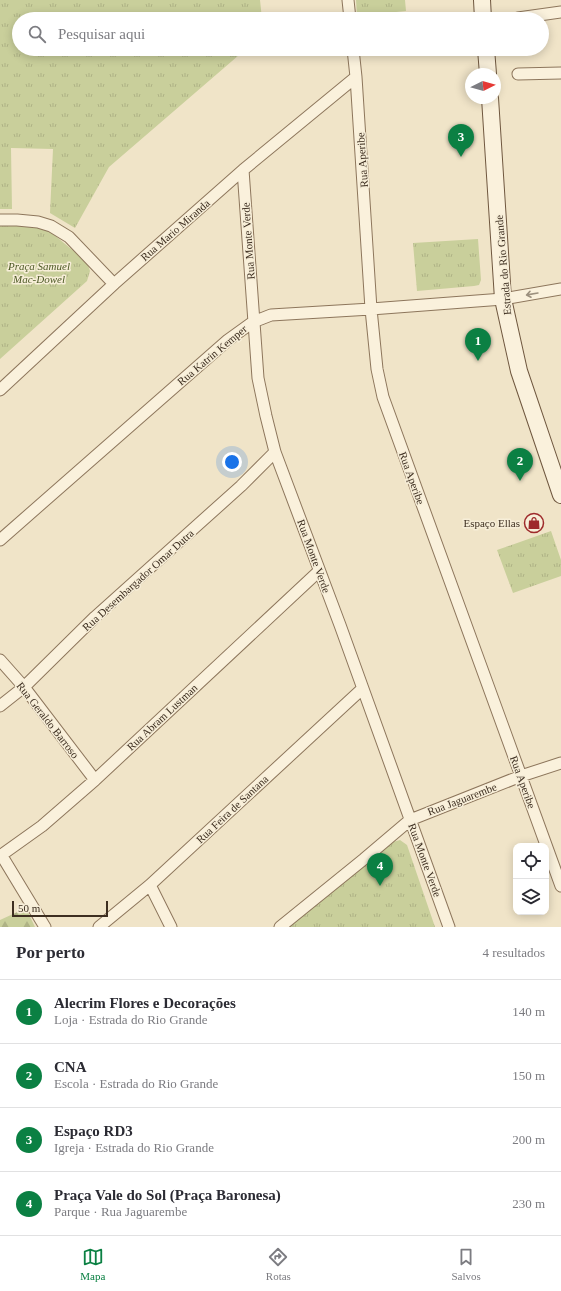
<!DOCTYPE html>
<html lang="pt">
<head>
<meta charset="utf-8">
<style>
  body { margin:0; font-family:Georgia,serif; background:#f2f2f3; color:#2b2b33 }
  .controls { position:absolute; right:12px; bottom:12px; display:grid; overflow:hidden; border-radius:8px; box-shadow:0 2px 10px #0003 }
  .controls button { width:36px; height:36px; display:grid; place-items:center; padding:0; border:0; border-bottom:1px solid #e1e1e2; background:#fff; color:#2b2b33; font:20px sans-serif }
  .compass { position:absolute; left:465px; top:68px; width:36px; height:36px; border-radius:50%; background:#fff; box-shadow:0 2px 10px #0003; rotate:85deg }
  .scale { position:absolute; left:12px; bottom:10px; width:96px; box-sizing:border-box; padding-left:4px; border:2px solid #3d2e20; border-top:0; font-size:11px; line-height:14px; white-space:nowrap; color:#3d2e20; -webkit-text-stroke:3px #f7eed8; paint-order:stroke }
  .you { position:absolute; left:232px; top:462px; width:14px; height:14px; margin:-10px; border:3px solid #fff; border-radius:50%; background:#1a73e8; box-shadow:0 0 0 6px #1a73e833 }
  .badge { display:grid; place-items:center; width:26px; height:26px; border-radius:50%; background:#0b8043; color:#fff; font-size:13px; font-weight:700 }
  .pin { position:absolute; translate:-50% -33px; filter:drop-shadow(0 1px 2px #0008) }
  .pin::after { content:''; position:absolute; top:21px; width:14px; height:12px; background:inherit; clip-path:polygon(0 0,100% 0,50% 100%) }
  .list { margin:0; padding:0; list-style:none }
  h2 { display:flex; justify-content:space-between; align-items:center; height:52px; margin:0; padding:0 16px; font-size:17px }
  h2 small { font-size:13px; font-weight:400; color:#7c7c81 }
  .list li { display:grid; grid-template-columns:26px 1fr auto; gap:12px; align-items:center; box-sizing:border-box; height:64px; padding:0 16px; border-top:1px solid #e1e1e2 }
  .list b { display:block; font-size:15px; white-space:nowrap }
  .list p { margin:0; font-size:13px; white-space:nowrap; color:#7c7c81 }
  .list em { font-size:13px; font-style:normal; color:#7c7c81 }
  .icon { flex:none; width:22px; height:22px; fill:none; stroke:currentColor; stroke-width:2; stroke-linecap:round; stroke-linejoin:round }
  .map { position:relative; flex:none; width:561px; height:927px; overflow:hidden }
  .search { position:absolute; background:#fff; box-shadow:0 2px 10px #0003; left:12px; right:12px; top:12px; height:44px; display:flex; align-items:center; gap:10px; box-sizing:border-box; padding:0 14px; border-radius:22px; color:#7c7c81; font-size:15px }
  .sheet { height:308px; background:#fff }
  nav { display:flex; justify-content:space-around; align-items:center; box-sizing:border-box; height:56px; border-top:1px solid #e1e1e2; background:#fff; font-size:11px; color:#7c7c81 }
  nav a { display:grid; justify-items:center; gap:2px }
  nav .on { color:#0b8043 }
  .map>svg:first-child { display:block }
</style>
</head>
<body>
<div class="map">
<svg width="561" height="927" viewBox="0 0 561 927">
  <defs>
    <pattern id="grass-tufts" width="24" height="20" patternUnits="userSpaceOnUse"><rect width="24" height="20" fill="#c9cf9b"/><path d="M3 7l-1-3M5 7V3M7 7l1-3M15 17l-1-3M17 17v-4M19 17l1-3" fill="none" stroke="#aeb285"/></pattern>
    <pattern id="forest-firs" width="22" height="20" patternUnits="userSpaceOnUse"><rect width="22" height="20" fill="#c9cf9b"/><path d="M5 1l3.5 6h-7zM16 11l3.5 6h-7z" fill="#aeb285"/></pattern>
  </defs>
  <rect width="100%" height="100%" fill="#f0e4c8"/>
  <!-- grass -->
  <path fill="url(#grass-tufts)" d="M0,0H260L262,19H19V49H246L109,167L75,228L50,213L53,149L11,148L12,209H0Z
    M356,0H405L406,11L357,16Z
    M29,223L47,229L87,262L90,271L87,281L0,359V225Z
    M478,239L481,280L479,285L474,286L417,291L413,243Z
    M551,531L561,560V576L513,593L497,550Z
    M400,840L407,845L435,927H287L393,842Z"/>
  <!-- forest -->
  <path fill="url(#forest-firs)" d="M26,908L35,927H0V920Z"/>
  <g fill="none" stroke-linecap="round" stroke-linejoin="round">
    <defs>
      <path id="minor" d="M348,0L350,19
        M518,18L561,12
        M353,49L356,77L371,309L377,369L383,397L561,886
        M518,74L561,73
        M243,170L258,378L266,416L275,452L340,625L449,927
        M0,220H17L38,222L51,226L69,237L114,284
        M0,390L114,284L243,170L356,77
        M0,540L228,340L253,322L271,315L371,309L503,299L561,289
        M0,660L24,687L95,780
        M0,706L24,687L95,617L241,486L275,452
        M0,856L42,826L95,780L319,571
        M2,856L45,927
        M150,885L171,927
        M99,927L150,885L362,689
        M280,927L364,859L410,820L521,776L561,763"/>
      <path id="secondary" d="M482,0L483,19
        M486,49L488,74
        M490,98L503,299L519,371L561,495"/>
    </defs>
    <!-- minor casing -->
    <use href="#minor" stroke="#8d765c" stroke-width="13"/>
    <!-- secondary casing -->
    <use href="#secondary" stroke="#6f573f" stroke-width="18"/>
    <!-- minor -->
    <use href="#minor" stroke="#faf1dc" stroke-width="11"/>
    <!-- secondary -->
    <use href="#secondary" stroke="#faf1dc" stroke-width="16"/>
  </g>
  <!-- one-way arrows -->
  <defs><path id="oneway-shaft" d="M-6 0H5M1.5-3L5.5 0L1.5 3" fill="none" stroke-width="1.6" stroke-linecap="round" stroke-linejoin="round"/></defs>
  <use stroke="#9c907e" href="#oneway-shaft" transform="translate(532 294) rotate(170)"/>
  <!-- icons -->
  <defs>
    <symbol id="shop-ring" viewBox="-11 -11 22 22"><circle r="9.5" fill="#f7eed8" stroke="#9e2a2b" stroke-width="1.5"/><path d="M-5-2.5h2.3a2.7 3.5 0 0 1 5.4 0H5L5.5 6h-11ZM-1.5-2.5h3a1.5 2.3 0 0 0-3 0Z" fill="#9e2a2b"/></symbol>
  </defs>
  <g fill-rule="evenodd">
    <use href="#shop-ring" x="523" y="512" width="22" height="22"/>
  </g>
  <g text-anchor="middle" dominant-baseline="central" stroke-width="3" stroke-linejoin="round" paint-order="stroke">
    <!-- street labels -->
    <g font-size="11" fill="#3d2e20" stroke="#f7eed8">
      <text transform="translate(362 160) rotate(-94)">Rua Aperibe</text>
      <text transform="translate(175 230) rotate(-41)">Rua Mario Miranda</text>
      <text transform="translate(248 241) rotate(-94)">Rua Monte Verde</text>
      <text transform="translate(503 265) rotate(-95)">Estrada do Rio Grande</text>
      <text transform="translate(212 355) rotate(-40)">Rua Katrin Kemper</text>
      <text transform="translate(412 478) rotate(70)">Rua Aperibe</text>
      <text transform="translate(314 556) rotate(70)">Rua Monte Verde</text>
      <text transform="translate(138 580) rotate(-42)">Rua Desembargador Omar Dutra</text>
      <text transform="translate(162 717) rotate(-43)">Rua Abram Lustman</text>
      <text transform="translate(48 720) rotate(52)">Rua Geraldo Barroso</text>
      <text transform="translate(523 782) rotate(70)">Rua Aperibe</text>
      <text transform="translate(462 799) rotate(-21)">Rua Jaguarembe</text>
      <text transform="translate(232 809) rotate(-43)">Rua Feira de Santana</text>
      <text transform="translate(425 860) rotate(70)">Rua Monte Verde</text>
    </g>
    <!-- park labels -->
    <g font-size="11" font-style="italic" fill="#4d5a26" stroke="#f7eed8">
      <text x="39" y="266">Praça Samuel<tspan x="39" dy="13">Mac-Dowel</tspan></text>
    </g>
    <!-- poi labels -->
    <g font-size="11" fill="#3d2e20" stroke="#f7eed8" text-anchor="end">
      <text x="520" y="523">Espaço Ellas</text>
    </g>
  </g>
</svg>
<div class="controls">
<button><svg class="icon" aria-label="locate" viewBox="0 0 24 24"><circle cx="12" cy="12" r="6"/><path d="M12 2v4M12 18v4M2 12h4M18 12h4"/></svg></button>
<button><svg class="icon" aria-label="layers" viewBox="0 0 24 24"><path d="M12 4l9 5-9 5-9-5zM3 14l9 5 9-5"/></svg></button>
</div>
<svg class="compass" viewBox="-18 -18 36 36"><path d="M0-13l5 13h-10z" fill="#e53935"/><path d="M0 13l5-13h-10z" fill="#7c7c81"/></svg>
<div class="scale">50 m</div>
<div class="you"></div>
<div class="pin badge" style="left:478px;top:361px">1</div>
<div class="pin badge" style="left:520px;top:481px">2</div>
<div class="pin badge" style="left:461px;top:157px">3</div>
<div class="pin badge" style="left:380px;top:886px">4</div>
<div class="search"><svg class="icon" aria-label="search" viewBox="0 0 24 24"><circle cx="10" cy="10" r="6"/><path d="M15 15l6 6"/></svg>Pesquisar aqui</div>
</div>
<section class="sheet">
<h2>Por perto<small>4 resultados</small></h2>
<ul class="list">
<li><span class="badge">1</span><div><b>Alecrim Flores e Decorações</b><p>Loja · Estrada do Rio Grande</p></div><em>140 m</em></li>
<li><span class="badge">2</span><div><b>CNA</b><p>Escola · Estrada do Rio Grande</p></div><em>150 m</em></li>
<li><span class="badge">3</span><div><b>Espaço RD3</b><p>Igreja · Estrada do Rio Grande</p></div><em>200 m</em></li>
<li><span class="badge">4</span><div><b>Praça Vale do Sol (Praça Baronesa)</b><p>Parque · Rua Jaguarembe</p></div><em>230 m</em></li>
</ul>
</section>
<nav>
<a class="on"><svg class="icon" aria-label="map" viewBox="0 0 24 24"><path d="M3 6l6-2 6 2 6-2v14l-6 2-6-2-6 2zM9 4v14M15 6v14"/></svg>Mapa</a>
<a><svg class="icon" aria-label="directions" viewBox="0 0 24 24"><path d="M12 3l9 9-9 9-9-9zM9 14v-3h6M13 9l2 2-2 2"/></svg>Rotas</a>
<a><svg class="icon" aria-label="saved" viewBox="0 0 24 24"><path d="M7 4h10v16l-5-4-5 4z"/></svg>Salvos</a>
</nav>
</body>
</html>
